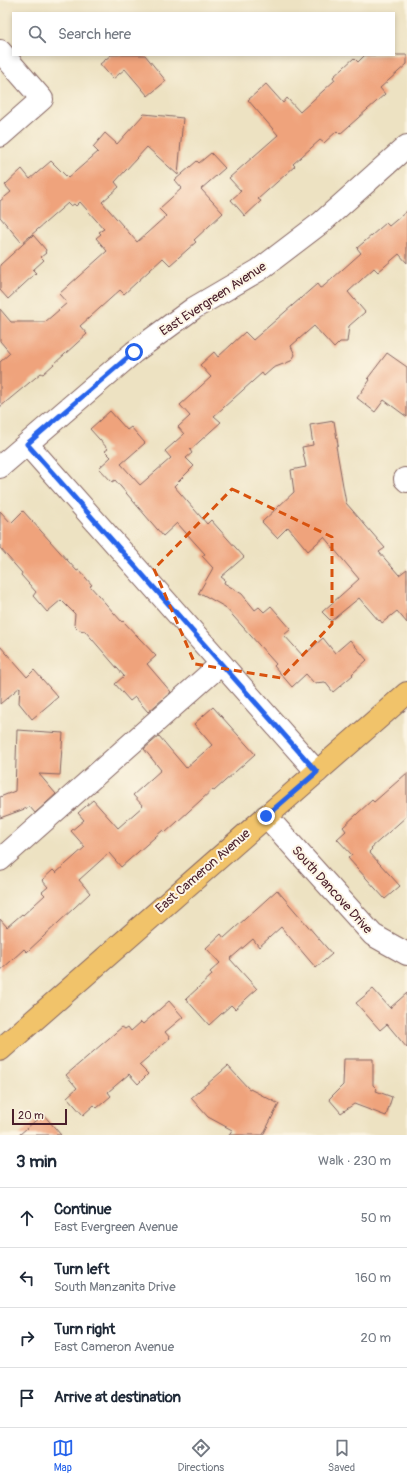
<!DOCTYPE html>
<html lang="en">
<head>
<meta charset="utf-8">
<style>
  body { margin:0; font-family:Pangolin,sans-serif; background:#f6f6f7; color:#1f2937 }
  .scale { position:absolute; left:12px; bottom:10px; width:55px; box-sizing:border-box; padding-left:4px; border:2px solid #4a1f2b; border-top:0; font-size:11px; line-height:14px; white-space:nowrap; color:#4a1f2b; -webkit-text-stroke:3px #fcf5e5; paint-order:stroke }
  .stop { position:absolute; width:12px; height:12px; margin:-9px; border:3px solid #2563eb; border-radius:50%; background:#fff }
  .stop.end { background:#2563eb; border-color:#fff; box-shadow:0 1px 4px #0008 }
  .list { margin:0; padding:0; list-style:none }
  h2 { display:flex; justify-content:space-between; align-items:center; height:52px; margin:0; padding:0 16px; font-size:17px }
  h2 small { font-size:13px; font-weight:400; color:#747a83 }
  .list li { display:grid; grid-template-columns:26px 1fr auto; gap:12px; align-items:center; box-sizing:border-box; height:60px; padding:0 16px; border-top:1px solid #e0e1e3 }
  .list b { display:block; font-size:15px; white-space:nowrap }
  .list p { margin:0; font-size:13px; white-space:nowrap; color:#747a83 }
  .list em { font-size:13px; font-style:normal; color:#747a83 }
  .icon { flex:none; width:22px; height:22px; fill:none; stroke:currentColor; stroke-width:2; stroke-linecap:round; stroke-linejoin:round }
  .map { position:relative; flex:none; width:407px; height:1135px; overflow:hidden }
  .search { position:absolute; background:#fff; box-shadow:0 2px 6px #0003; left:12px; right:12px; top:12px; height:44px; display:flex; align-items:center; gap:10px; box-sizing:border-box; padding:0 14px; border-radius:0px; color:#747a83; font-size:15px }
  .sheet { height:292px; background:#fff }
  nav { display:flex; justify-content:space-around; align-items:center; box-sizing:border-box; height:56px; border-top:1px solid #e0e1e3; background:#fff; font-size:11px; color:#747a83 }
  nav a { display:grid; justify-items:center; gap:2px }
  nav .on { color:#2563eb }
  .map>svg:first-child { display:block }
</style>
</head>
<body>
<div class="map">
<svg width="407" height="1135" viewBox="0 0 407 1135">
  <rect width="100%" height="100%" fill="#fcf5e5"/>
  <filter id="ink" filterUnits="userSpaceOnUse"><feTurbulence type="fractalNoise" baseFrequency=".025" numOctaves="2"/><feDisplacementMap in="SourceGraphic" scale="8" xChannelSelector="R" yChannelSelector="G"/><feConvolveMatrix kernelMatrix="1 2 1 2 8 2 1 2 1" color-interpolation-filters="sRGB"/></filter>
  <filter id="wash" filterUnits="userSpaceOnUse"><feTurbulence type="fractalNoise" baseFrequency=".012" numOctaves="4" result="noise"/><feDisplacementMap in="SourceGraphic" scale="16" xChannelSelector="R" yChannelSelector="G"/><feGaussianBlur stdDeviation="0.9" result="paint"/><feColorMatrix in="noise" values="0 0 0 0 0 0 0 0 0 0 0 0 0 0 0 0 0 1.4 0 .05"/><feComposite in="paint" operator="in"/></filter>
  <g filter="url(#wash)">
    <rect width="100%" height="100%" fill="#ede2c2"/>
    <g id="blocks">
      <!-- building -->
      <path fill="#efa37c" d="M111,55H145L166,81L148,96L125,69L113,79L100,64Z
        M365,55H407V64L380,88L385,94L340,134L337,131L324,143L320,140L293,164L295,166L258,199L261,201L245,216L231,200L241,191L229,178L278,135L248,100L266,84L283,103L287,98L300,112L335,80L333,77L354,58L358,62Z
        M144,114L183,118L178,175L147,147L115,182L119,187L102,202L137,242L166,216L159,209L182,188L175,180L197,161L199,163L211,153L225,168L201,189L223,213L194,240L196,242L170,265L163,258L124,294L120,290L80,326L87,334L43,374L41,373L0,407V362L10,353L0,341V309L11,322H45L67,303L59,294L107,251L96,238L101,234L99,232L104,229L80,202L76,206L74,204L71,206L68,203L22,243L0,217V201L11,192L5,185L22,169L30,179L51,161L68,178L98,152L93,147L105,133L117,144Z
        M407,211V263L399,254L378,272L374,268L348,292L365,312L349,326L347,342H340L334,348L314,326L291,346L295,355L291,361L273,368L264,376L262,373L214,416L221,422L190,450L192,453L186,458L194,466L174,486L207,524L211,520L244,557L221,577L225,580L224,583L242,594L255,610L259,607L264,612L271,606L291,629L284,635L303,656L323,638L335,653L350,640L367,660L352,674L353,675L333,692L325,682L314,683L306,674L292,687L274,666L276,664L225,607L202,594L200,595L198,594L213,568L202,556L205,554L177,523L163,536L115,480L112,482L99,468L111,457L105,451L108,449L90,429L110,411L127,430L131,427L145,443L121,464L140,485L171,458L165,451L184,434L178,427L190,416L180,405L211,377L200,365L214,352L218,357L245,332L253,340L317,284L320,288L324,286L361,253L357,248L386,223L389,226Z
        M33,235L46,250L45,252L46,253L41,257L44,260L33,270L36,273L8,299L0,290V265Z
        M387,353L407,367V417L384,400L375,412L357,398L370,380L368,378Z
        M334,421L338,445L336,446L346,503L385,548L379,552L399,575L407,569V623L397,611L382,623L380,620L379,621L359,598L331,621L322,612L359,579L324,537L308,551L288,527L277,538L262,522L294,492L291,470L306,467L302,447L313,445L310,425Z
        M0,511L11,523L23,511L77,571L79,570L92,585L90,586L122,622L123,621L156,656L147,664L171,692L148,712L135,697L130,701L115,684L124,676L85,631L79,630L74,625L75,614L61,600L47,612L33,596L36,592L21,575L22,573L0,548Z
        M0,646L27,677L34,670L58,697L32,719L19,703L20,687L0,704Z
        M213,707L255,754L214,791L213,789L165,833L163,830L121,867L109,853L79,880L90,893L27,952L24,949L0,971V919L7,927L22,914L23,915L45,895L42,892L48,887L42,880L53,870L56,873L85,847L71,831L84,820L78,813L93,800L118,828L143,806L133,795L161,770L144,749L159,736L186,768L212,745L194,724Z
        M17,730L63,733L60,775L39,774L56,794L35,813L30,807L0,818V797L15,791Z
        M407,773V816L371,848L372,849L369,852L400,886L385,899L348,858L352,855L337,839L346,831L343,827L372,800L374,802Z
        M277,890L332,954L316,968L281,927L259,947L253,939L230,959L257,989L235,1009L231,1005L209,1025L186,999L212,975L210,972L220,963L206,948L221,934L224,938Z
        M373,989L390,1008L407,993V1048L387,1024L380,1030L356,1003Z
        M169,1001L183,1017L165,1032L170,1038L139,1065L148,1074L138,1084L129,1074L108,1092L111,1096L97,1108L94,1105L83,1115L67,1097L77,1088L66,1075L122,1027L125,1029L128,1027L131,1031L141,1022L143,1024Z
        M344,1059H373V1085L377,1089L376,1091L392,1097L386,1116L354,1104L341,1113L329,1099L343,1085Z
        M228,1066L248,1088L279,1104L263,1135H229L232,1130L208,1117L191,1098Z
        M43,1114L61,1135H19Z"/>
    </g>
  </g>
  <g filter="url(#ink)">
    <use href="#blocks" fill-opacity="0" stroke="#836360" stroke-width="1"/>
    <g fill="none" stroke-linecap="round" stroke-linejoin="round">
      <defs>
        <path id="minor" d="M0,51L42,99L0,136
          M27,444L317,772
          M0,467L134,352L194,308L259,270L322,222L407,146
          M405,479L407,481
          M266,816L373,935L407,954
          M0,860L221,664"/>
        <path id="major" d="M0,1050L407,693"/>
      </defs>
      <!-- minor casing -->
      <use href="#minor" stroke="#836360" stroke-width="24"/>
      <!-- major casing -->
      <use href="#major" stroke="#836360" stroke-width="24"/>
      <!-- minor -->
      <use href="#minor" stroke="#fff" stroke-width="22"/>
      <!-- major -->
      <use href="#major" stroke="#f1c36a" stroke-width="22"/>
    </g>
  </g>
  <g fill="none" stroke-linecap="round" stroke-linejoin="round" filter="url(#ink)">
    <!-- route -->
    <path stroke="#2563eb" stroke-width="5" d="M134,352L27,444L317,772L266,816"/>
  </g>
  <!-- marked area -->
  <path fill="none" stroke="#d8530f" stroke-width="3" stroke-dasharray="8 5" stroke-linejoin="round" d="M232,489L332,537V624L281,678L195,664L154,569Z"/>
  <g text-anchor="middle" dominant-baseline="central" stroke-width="4" stroke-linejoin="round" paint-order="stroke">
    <!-- street labels -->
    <g font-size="13" fill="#4a1f2b" stroke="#fcf5e5">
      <text transform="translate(213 299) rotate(-33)">East Evergreen Avenue</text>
      <text transform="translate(203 871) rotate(-41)">East Cameron Avenue</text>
      <text transform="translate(332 890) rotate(48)">South Dancove Drive</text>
    </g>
  </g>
</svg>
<div class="scale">20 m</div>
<div class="stop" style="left:134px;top:352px"></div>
<div class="stop end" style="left:266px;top:816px"></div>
<div class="search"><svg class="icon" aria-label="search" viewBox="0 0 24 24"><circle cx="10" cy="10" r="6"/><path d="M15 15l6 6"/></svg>Search here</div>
</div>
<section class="sheet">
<h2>3 min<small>Walk · 230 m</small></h2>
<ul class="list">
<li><svg class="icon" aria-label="ahead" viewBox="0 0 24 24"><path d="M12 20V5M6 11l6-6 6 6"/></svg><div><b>Continue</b><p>East Evergreen Avenue</p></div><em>50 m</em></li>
<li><svg class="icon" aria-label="left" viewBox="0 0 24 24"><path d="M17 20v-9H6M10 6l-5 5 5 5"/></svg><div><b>Turn left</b><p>South Manzanita Drive</p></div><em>160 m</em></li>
<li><svg class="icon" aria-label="right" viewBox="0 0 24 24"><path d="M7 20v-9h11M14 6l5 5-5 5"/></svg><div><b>Turn right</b><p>East Cameron Avenue</p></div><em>20 m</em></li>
<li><svg class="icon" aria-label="arrive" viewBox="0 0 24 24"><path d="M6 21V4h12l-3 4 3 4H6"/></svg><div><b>Arrive at destination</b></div></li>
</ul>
</section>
<nav>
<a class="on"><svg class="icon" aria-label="map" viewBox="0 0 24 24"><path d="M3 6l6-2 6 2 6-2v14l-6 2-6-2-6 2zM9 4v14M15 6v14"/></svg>Map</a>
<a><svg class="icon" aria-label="directions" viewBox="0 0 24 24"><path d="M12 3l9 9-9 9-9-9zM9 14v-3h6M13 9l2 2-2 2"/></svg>Directions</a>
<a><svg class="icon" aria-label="saved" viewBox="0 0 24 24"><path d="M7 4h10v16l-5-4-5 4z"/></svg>Saved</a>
</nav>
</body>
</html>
